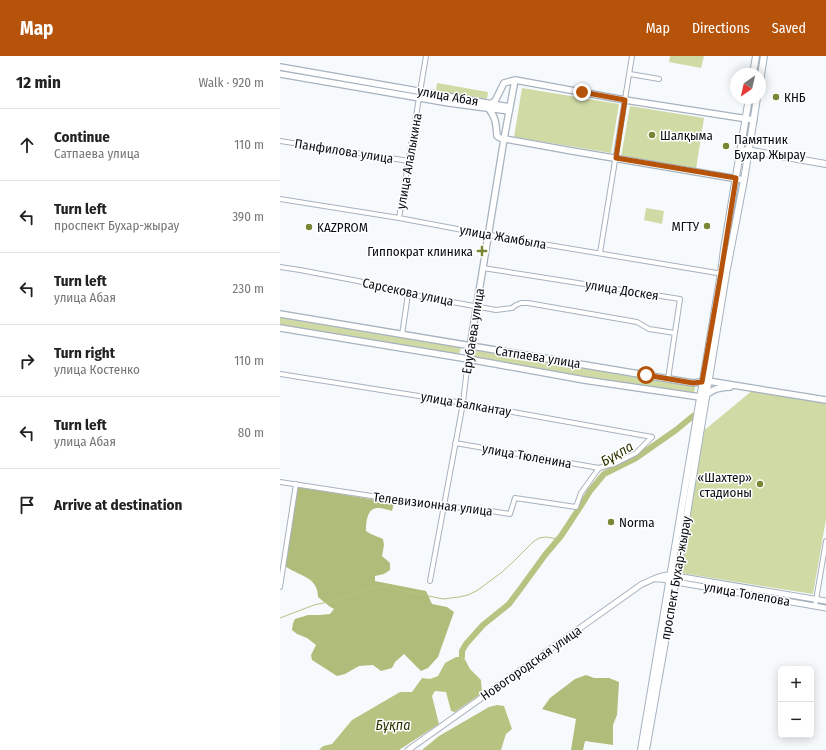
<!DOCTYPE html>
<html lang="en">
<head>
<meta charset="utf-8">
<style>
  body { margin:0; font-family:"Fira Sans Condensed",sans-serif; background:#f6f6f6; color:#222 }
  .controls { position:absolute; right:12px; bottom:12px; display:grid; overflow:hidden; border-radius:6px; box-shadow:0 2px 10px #0003 }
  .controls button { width:36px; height:36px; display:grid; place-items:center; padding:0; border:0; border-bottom:1px solid #e0e0e0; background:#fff; color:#222; font:20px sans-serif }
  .compass { position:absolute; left:450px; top:12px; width:36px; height:36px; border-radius:50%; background:#fff; box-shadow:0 2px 10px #0003; rotate:214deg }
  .stop { position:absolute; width:12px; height:12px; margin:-9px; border:3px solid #b45309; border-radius:50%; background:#fff }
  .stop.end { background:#b45309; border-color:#fff; box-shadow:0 1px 4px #0008 }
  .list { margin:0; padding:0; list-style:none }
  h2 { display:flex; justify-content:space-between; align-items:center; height:52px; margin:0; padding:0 16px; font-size:17px }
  h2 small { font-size:13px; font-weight:400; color:#767676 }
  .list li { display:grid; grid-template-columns:26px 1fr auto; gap:12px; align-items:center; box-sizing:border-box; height:72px; padding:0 16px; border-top:1px solid #e0e0e0 }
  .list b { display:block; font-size:15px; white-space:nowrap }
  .list p { margin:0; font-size:13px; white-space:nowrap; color:#767676 }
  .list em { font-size:13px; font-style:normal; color:#767676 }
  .icon { flex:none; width:22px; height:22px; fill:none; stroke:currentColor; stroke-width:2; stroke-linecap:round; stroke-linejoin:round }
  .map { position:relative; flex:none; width:546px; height:694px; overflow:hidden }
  header { display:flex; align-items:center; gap:24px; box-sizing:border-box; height:56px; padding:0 20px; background:#b45309; color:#fff }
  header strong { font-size:19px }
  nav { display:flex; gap:22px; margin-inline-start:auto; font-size:14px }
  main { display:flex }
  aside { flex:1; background:#fff }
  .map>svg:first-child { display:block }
</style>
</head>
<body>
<header>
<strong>Map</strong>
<nav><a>Map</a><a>Directions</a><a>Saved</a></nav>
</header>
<main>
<aside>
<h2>12 min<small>Walk · 920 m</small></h2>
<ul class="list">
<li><svg class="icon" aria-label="ahead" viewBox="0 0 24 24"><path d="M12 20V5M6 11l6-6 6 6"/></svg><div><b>Continue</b><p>Сатпаева улица</p></div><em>110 m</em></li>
<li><svg class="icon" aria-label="left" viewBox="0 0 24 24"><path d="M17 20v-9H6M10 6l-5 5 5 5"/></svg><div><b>Turn left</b><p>проспект Бухар-жырау</p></div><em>390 m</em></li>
<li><svg class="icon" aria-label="left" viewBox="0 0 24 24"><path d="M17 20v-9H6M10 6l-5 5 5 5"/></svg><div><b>Turn left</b><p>улица Абая</p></div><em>230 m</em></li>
<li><svg class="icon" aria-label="right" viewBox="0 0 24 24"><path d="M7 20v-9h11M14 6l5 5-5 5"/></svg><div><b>Turn right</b><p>улица Костенко</p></div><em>110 m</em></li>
<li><svg class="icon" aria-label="left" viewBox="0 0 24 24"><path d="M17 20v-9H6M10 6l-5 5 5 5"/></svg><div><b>Turn left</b><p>улица Абая</p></div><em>80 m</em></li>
<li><svg class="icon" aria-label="arrive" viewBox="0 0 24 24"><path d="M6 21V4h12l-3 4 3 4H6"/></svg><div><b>Arrive at destination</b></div></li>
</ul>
</aside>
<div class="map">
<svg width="546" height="694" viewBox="0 0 546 694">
  <rect width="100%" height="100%" fill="#f7fafc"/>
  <!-- green -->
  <path fill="#cfdaa5" d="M390,0H424L421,12L389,6Z
    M157,27L208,36L207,43L156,35Z
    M242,32L339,48L331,97L234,81Z
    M350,50L424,62L416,113L341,101Z
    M366,152L384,155L382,168L364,164Z
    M0,261L181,291L179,299L0,270Z
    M195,294L415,331L414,339L193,302Z
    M473,334L546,347V463L533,538L401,517L422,375L427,372Z"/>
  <!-- forest -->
  <path fill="#afbc7a" d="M18,431L114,447L112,455C108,454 103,452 99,452C87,451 86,466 86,475L91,478L103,483L104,489L102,500L110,507V514L104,518L95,520V525L146,535L152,548L167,551L174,556L158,601L148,612L141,615L124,598L115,606L112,612L101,615L93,609L79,610L65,618L57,620L32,604L31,599L36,589L27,582L17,578L12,574L13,567L15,563L28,559H39L50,558L54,553L49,550L38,541C38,520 18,520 5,510Z
    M306,619L314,622H329L339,626L337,659L333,669V689L305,685L303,694H291L296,663L262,653L270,642L295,623Z"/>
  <!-- water -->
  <path fill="#b6c381" d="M176,601C189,601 185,608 192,615C195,618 198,621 201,624L202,637L175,656L171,655L166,636L155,635L152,640L159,668L119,694H39L43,690L52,688L72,664L120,636H132L142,622L150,623L158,620L165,607Z
    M217,649L224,650L232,673L226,678L221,694H142L159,680L209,651Z"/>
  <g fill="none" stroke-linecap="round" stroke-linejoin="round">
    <!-- stream -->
    <path stroke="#b6c381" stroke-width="1" d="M0,562L34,549L57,544L101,530L163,543L179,541L188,539L198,534L222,516L234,505L253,486L259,482L266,481L278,483"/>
    <!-- river -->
    <path stroke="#b6c381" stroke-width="6" d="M182,601V595L186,588L203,569L229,548L241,532L265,499L281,480L302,448L310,435L324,418L356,402L396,374L413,360"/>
    <defs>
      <path id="minor" d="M350,18L379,23
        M0,85L129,105
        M0,143L119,162L209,179L443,218
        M119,162L146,0
        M320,197L352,0
        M0,211L20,214L78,225L128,238L216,254L232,252L236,249L241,247H248L357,266L369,273L395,277
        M203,212L400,243L388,323
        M122,279L128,238
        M0,318L183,347L372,381
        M175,387L319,412
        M0,426L157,450H163L198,453L230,458L235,442L296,451L301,437L319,412L336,407L356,397L372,381
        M150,525L183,347L188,303
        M0,531L16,428
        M535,550L546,485"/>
      <path id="tertiary" d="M376,523H382L396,526L546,552
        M128,694L362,528C373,524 378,519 390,519L546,545"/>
      <path id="secondary" d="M0,11L230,51
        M0,18L169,47L229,55
        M210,48L215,45L224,27L235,24L345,44L474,64
        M208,52C216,61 216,68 217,80L220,82L292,95L464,124
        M0,258L413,327L428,325L546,344
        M0,272L188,303L304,324L420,341C427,339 429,336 436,333C440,332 445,331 450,331
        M188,303L224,83L235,24"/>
      <path id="primary" d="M473,18L476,0
        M480,25L484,0
        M466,94L546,108
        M361,694L441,217L444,193L469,42
        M366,694L400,501L446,218L464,124L477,42"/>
    </defs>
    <!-- minor casing -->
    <use href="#minor" stroke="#a6b2bf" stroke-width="6"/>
    <!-- tertiary casing -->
    <use href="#tertiary" stroke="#a6b2bf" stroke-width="7"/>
    <!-- secondary casing -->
    <use href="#secondary" stroke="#a6b2bf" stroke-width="8"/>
    <!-- primary casing -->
    <use href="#primary" stroke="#a6b2bf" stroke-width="8"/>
    <!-- minor -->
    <use href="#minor" stroke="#fff" stroke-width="4"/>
    <!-- tertiary -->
    <use href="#tertiary" stroke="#fff" stroke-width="5"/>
    <!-- secondary -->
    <use href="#secondary" stroke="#fff" stroke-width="5.5"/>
    <!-- primary -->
    <use href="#primary" stroke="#fff" stroke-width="6"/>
  </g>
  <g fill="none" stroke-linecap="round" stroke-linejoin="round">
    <!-- route -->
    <path stroke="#b45309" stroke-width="5" d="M302,36L345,44L336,102L456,122L441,217L422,326L413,327L366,319"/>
  </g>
  <!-- markers -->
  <g fill="#798634" stroke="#fff" stroke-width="1.5">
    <circle cx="496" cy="41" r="4"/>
    <circle cx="372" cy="79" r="4"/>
    <circle cx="446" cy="90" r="4"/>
    <circle cx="427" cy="170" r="4"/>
    <circle cx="29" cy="171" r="4"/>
    <path d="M200 189h4v4h4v4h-4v4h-4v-4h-4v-4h4z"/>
    <circle cx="480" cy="428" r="4"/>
    <circle cx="331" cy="466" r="4"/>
  </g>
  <g text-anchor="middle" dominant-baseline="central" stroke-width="3" stroke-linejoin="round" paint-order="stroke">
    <!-- street labels -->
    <g font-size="13" fill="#080c10" stroke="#fff">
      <text transform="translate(168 40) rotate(10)">улица Абая</text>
      <text transform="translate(64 95) rotate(9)">Панфилова улица</text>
      <text transform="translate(129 105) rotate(-80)">улица Алалыкина</text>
      <text transform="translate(223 181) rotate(10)">улица Жамбыла</text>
      <text transform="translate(342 234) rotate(9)">улица Доскея</text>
      <text transform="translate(128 236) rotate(12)">Сарсекова улица</text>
      <text transform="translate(193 275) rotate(-81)">Ерубаева улица</text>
      <text transform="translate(258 301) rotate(9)">Сатпаева улица</text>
      <text transform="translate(186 348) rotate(10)">улица Балкантау</text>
      <text transform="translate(247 400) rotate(10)">улица Тюленина</text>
      <text transform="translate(153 448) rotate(7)">Телевизионная улица</text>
      <text transform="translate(396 522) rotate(-80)">проспект Бухар-жырау</text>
      <text transform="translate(467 538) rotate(10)">улица Толепова</text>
      <text transform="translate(251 607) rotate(-35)">Новогородская улица</text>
    </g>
    <!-- poi labels -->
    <g font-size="13" fill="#080c10" stroke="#fff" text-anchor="start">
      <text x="504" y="41">КНБ</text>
      <text x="380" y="79">Шалқыма</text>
      <text x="454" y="83">Памятник<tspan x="454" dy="15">Бухар Жырау</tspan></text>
      <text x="419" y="170" text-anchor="end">МГТУ</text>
      <text x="37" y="171">KAZPROM</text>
      <text x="193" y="195" text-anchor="end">Гиппократ клиника</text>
      <text x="472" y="421" text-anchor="end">«Шахтер»<tspan x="472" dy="15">стадионы</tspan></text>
      <text x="339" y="466">Norma</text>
    </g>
    <!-- water labels -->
    <g font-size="14" font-style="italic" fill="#2d3400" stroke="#fff">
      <text transform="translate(337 398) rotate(-30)">Бұқпа</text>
      <text x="113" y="669">Бұқпа</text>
    </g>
  </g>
</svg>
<div class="controls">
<button>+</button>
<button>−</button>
</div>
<svg class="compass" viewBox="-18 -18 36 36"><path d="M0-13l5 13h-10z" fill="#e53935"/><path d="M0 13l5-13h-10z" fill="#767676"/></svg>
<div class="stop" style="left:366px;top:319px"></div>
<div class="stop end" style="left:302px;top:36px"></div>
</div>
</main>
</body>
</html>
